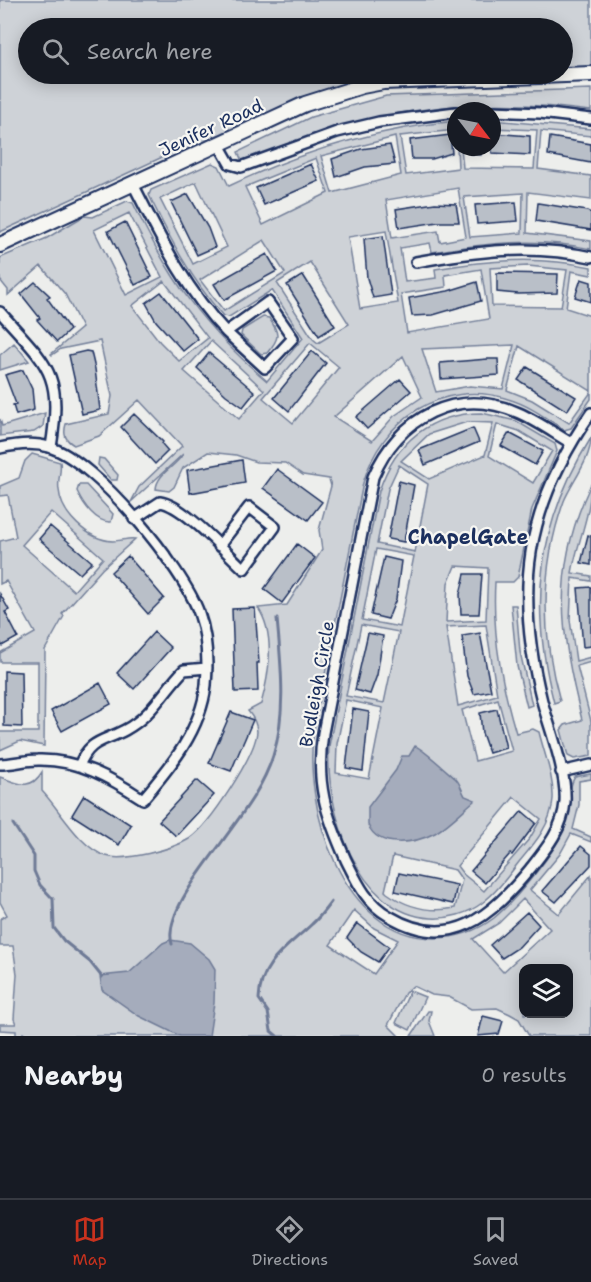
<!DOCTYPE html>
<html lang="en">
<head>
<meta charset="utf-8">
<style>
  body { margin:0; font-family:"Shantell Sans",sans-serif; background:#20242c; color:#f1f3f6 }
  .controls { position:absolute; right:18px; bottom:18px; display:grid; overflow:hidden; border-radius:12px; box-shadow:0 3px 15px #0003 }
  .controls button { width:54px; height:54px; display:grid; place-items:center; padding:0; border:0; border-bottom:2px solid #363941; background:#171b24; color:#f1f3f6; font:30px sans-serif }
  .compass { position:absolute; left:447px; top:102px; width:54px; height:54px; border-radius:50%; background:#171b24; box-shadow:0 3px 15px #0003; rotate:122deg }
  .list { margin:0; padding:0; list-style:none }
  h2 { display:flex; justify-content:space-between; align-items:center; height:78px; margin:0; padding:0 24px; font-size:26px }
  h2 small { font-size:20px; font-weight:400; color:#9ea1a6 }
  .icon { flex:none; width:33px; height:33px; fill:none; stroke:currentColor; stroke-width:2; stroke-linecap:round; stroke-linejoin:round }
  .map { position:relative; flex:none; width:591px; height:1036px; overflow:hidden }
  .search { position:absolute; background:#171b24; box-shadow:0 3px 15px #0003; left:18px; right:18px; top:18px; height:66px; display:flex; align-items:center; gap:15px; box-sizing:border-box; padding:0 21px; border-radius:33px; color:#9ea1a6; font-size:22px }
  .sheet { height:162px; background:#171b24 }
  nav { display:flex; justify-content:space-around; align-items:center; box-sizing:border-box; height:84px; border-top:2px solid #363941; background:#171b24; font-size:16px; color:#9ea1a6 }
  nav a { display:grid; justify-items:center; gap:3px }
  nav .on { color:#c8321e }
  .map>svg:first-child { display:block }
</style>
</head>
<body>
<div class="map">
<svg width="591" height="1036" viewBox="0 0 591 1036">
  <rect width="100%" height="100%" fill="#edeeec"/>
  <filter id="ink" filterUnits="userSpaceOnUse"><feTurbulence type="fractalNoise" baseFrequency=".0167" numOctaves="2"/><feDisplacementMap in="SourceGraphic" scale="12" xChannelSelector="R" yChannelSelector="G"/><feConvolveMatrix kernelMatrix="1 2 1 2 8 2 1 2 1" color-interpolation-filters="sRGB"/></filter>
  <g filter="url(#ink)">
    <!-- green -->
    <path fill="#ced2d7" stroke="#74809a" stroke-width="1.5" fill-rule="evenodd" d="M0,0H591V70L563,71L562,28H28V74H464L383,78L185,154L182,148L0,232Z
      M591,89V111C459,93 364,112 242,161L238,152L311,117L386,96Z
      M492,120L591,129V136L541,131L538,169L591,176V200L528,192L527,233L591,241V249C537,237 486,243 432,252L430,243L400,248L405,282L436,278L435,269C489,260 537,256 591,267V275L571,271L566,308L591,316V391L519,346L507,390L532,400L569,423L591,392V399L571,428L564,430C546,418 529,405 508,399C442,378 381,420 363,483L314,730C302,805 342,939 435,938C456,938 477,931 494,918C515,901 558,849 566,825C571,810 567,788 575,777L591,774V779L579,781V805L573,829L591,837V842L571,834L560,854L530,890L559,914L591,875V1036H529L519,1019L510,1014L497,1008L471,1009L449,997L432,995L413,986L405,993L388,1025L399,1036H27L23,1033L22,1036H16V1031L0,1030V1024H16L14,1019L17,974L13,946H0V919L7,915L0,902V777C17,783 30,792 42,772V791C60,810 80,848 106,856C124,862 173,849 189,839C210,825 255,755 257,732C257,724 253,717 248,711L261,704C269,676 276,634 258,608L287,605L322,550L319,530L331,486L329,479L303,475L285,463L256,462L236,455L208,452L183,468L174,487L169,491L156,489C157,473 176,467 183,454L131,502L139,487L182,446L139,400L99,436L74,445C65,440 63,434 66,424L109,414L112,396L100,341L61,349L52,355L51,354L82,328L65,294L41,266L8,295V290L0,280V258L47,238L84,216L93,217L127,201L133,203C170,280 201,325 267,381L303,338L272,290L229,317L223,316C191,279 170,239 149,195L151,190L212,163L219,166L229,186C302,151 375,129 456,121V135L455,130L400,136L406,175L458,168L457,147H461L463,168L534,169L537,130L492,128ZM395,137L401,175L332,193L321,156ZM316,158L328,193L263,225L245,187ZM196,182L227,247L193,264L160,199ZM458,188L466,237L440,242L438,231L392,238L386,200ZM523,193L522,233L470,237L464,197ZM129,213L162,277L126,295L94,230ZM386,231L398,303L360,309L348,237ZM264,240L285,273L224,311L200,280ZM310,262L349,324L318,343L313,339L277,283ZM528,266L567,270L561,307L492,306L490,268ZM481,269L489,319L407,333L401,294L446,287L445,275ZM164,281L208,338L179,361L160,342L132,306ZM211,341L264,390L239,419L184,371ZM310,343L339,367L293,423L263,398ZM514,345L503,389L470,386L436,392L422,349ZM403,356L422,397L394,416L372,441L334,417ZM523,899L550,929L503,972L473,939L499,923ZM354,910L374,928L398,940L374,974L330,945ZM524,968H568V1014H524Z
      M263,317L269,318C280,334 280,338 267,353L261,354L241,335L242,330Z
      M14,343L29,361L0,370V355Z
      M45,413L43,426L34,432L0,436V419L2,426Z
      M482,413L516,421L555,444L557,451L532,509L518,577L513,582H495C492,634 501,683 516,733L533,729L539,732C544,753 554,777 553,799C551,825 535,843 519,862C508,876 497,892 482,903C468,914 448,919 431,918C356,914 325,808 329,746L379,491C395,442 431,413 482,413ZM467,422L493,423L485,455L429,479L401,461L429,434ZM497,424L519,431L552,451L533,483L489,456ZM399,465L428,484L415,552L377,544L388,489ZM376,549L414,556L400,627L362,620ZM455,566L488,568L486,620L446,622L448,583ZM361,625L399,632L384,703L346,696ZM486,625L497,695L458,706L446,627ZM498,699L512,751L475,761L462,710ZM346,700L383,708L369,779L336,773L337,744ZM514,797L541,819L530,838L484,891L463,874L457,866ZM393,856L455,870L462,880L455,908C430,913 408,908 387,893L385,891Z
      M591,438C591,459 572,482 564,501C540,568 541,634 560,701L554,703C529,606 537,524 591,438Z
      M32,454L60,462C62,472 57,479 59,490C61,514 88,540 113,541C121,541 127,538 135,539L102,569L62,614L64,616L45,650L44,746L20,741L0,750V732H38V662H0V653L35,633L6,581L0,584V541L16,537L8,495L0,496V486L19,478L25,461ZM51,512L103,558L74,591L22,545Z
      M99,458L104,459L118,475L117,480H111L98,465Z
      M591,484C591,514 577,543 572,573L591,576V581L572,578L570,620L576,661L591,657V662L577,666L591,721V756L574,759L568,756L561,730L565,725L582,720C560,633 551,568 591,484Z
      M79,485H86L113,514L111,522C96,523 83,504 77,491Z
      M511,605H516L520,652L532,705L527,707L517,666Z
      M410,991L425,997L410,1030L396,1023Z
      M428,1011H431L429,1021L435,1036H411Z"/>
    <!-- water -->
    <path fill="#a5acbc" stroke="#6e7a96" stroke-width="1.5" d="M415,746C421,747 449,773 456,779C460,783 462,791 465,796L475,800C462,811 450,824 435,833C416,843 379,850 368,825V807L396,770L402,756H409Z
      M170,940L190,943L209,959L215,969L214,1003L209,1036H180L139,1016L102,990L100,976L129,973L163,943Z"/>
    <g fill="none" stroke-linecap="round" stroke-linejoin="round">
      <!-- stream -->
      <path stroke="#6e7a96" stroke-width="3" d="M13,824L34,856V871L40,885L53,899L54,928L64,941L90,962L102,977
        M172,944C163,914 208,862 224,839C243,813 263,787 273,756C287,712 281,664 277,619
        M277,1036L271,1031L268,1012L259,999C260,962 288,947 312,924C319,918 325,910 331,902"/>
    </g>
    <!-- building -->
    <path fill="#b9bfc8" stroke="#1b2f5e" stroke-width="1.5" d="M492,133L530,136V155L492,153Z
      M450,135L452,153L432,159H412L410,140Z
      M550,137L591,144V163L548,155Z
      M390,145L395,164L365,167L336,177L332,159L361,149Z
      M470,147H481V155L470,154Z
      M311,164L319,181L264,205L256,188Z
      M188,194L208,228L215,247L197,255L171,202Z
      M516,202L518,221L477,224L475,205Z
      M435,203L456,204L459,222H438L399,228L396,209Z
      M538,203L587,211L591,213V230L536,221Z
      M125,222L152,277L135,285L108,231Z
      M383,236L391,295L373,298L367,278L364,239Z
      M267,254L277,271L224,300L214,284Z
      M497,273L558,274L557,293L518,294L497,292Z
      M303,275L335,326L319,336L287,285Z
      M581,279L591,282V302L575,297Z
      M35,282L50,296L47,298L70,330L57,342L37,320L40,318L21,294Z
      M477,282L481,301L433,315L412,316L409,298L448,291Z
      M161,292L198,339L183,351L156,321L146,303Z
      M86,351L91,352L95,369L100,410L82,414L69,355Z
      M312,351L326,363L289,411L274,398Z
      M209,353L255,392L243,407L226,395L197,368Z
      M488,359H498L499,375L441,379L440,363Z
      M527,367L576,397L567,411L518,380Z
      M23,370L32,389L34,410L16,415L13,405L16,404L5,375Z
      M400,379L411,391L367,429L356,417Z
      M134,414L163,442L162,444L168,451L155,464L121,427Z
      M473,428L479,442L425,465L419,450Z
      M509,433L543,451L535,465L501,446Z
      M242,460L245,483L190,493L187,470Z
      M277,469L322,502L308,520L263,488Z
      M399,481L414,485L404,542L388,539Z
      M50,526L92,562L80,574L39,539Z
      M588,535L591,536V565L581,563Z
      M297,544L315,558L282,603L264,589Z
      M128,556L164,598L148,614L111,572Z
      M384,557L401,561L396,599L388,619L371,615Z
      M465,574H482L479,614H461L460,594Z
      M591,587V646L583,647L578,588Z
      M0,594L9,610L5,612L18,637L2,646L0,641Z
      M255,608L259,663H257L258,691L235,692L232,609Z
      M154,632L171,648L134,689L117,673Z
      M368,633L383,636L377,675L370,694L355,690Z
      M480,633L491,691L474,694L467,676L462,636Z
      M4,671L21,672L22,727L4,726Z
      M100,683L111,704L62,731L51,711Z
      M353,709L369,712L363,771L346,768Z
      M497,709L506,748L489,753L482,733L480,713Z
      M231,712L253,720L231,771L209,763Z
      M197,780L214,795L176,836L159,821Z
      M84,795L131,825L119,845L72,815Z
      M522,811L536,823L512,855L510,854L485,883L471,871Z
      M581,846L591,854V865L556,902L542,891Z
      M399,873L457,885L453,904L395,891Z
      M527,912L539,925L519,947L502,958L490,945Z
      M357,923L389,947L378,962L361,952L347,938Z
      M483,1016L503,1021L499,1034L478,1036Z"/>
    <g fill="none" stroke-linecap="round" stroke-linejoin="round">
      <defs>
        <path id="street" d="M492,111L540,113L591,119
          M218,143L230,164L241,167L337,132L379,122L456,112
          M133,184C160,237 185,289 226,332L268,302L293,338L265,368L226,332
          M416,262C476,251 531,244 591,257
          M0,312C48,366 63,372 51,447
          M571,443C554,433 537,421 519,413C456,385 398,418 373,477L323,733C315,783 326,815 346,860C357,882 366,903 389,916C451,953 491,916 530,869C546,849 563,829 565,802C567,773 550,730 542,701C514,590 525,508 591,413
          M0,448C17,444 33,442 49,447C96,461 183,568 199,613C207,635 208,662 206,685C201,730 171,766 143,799C111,778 78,759 38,760C25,760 13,764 0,764
          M134,519L160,502C184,505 225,552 244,569L275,527L249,507L219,546
          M79,766C90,739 103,742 125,730C152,716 164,690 184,670L207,668
          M561,772L591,765"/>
        <path id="secondary" d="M0,245L305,104L362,86L383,82L591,74"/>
      </defs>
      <!-- street casing -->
      <use href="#street" stroke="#1b2f5e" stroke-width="14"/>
      <!-- secondary casing -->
      <use href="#secondary" stroke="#1b2f5e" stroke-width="18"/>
      <!-- street -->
      <use href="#street" stroke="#f6f6f2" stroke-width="9"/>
      <!-- secondary -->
      <use href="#secondary" stroke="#f6f6f2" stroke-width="14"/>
    </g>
  </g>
  <g text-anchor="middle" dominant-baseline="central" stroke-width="4.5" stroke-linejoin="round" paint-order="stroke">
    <!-- street labels -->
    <g font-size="18" fill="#1b2f5e" stroke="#f6f6f2">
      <text transform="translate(211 128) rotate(-25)">Jenifer Road</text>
      <text transform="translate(317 684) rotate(-80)">Budleigh Circle</text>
    </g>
    <!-- neighbourhood labels -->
    <g font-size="20" font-weight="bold" fill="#1b2f5e" stroke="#f6f6f2">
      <text x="468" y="537">ChapelGate</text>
    </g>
  </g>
</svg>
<div class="controls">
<button><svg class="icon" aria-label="layers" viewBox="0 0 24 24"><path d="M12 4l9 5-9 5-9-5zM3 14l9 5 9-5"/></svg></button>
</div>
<svg class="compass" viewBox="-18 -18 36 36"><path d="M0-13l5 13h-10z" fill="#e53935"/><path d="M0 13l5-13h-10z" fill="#9ea1a6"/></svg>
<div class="search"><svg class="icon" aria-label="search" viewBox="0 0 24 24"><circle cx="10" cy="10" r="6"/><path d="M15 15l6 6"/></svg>Search here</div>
</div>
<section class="sheet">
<h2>Nearby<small>0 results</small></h2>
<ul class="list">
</ul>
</section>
<nav>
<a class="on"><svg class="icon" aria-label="map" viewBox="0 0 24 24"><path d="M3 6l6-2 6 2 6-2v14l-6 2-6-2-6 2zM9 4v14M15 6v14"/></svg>Map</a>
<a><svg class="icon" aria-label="directions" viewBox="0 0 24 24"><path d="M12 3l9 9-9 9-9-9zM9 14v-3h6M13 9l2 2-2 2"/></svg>Directions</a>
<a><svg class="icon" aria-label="saved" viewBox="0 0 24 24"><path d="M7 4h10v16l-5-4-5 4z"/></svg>Saved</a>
</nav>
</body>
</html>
